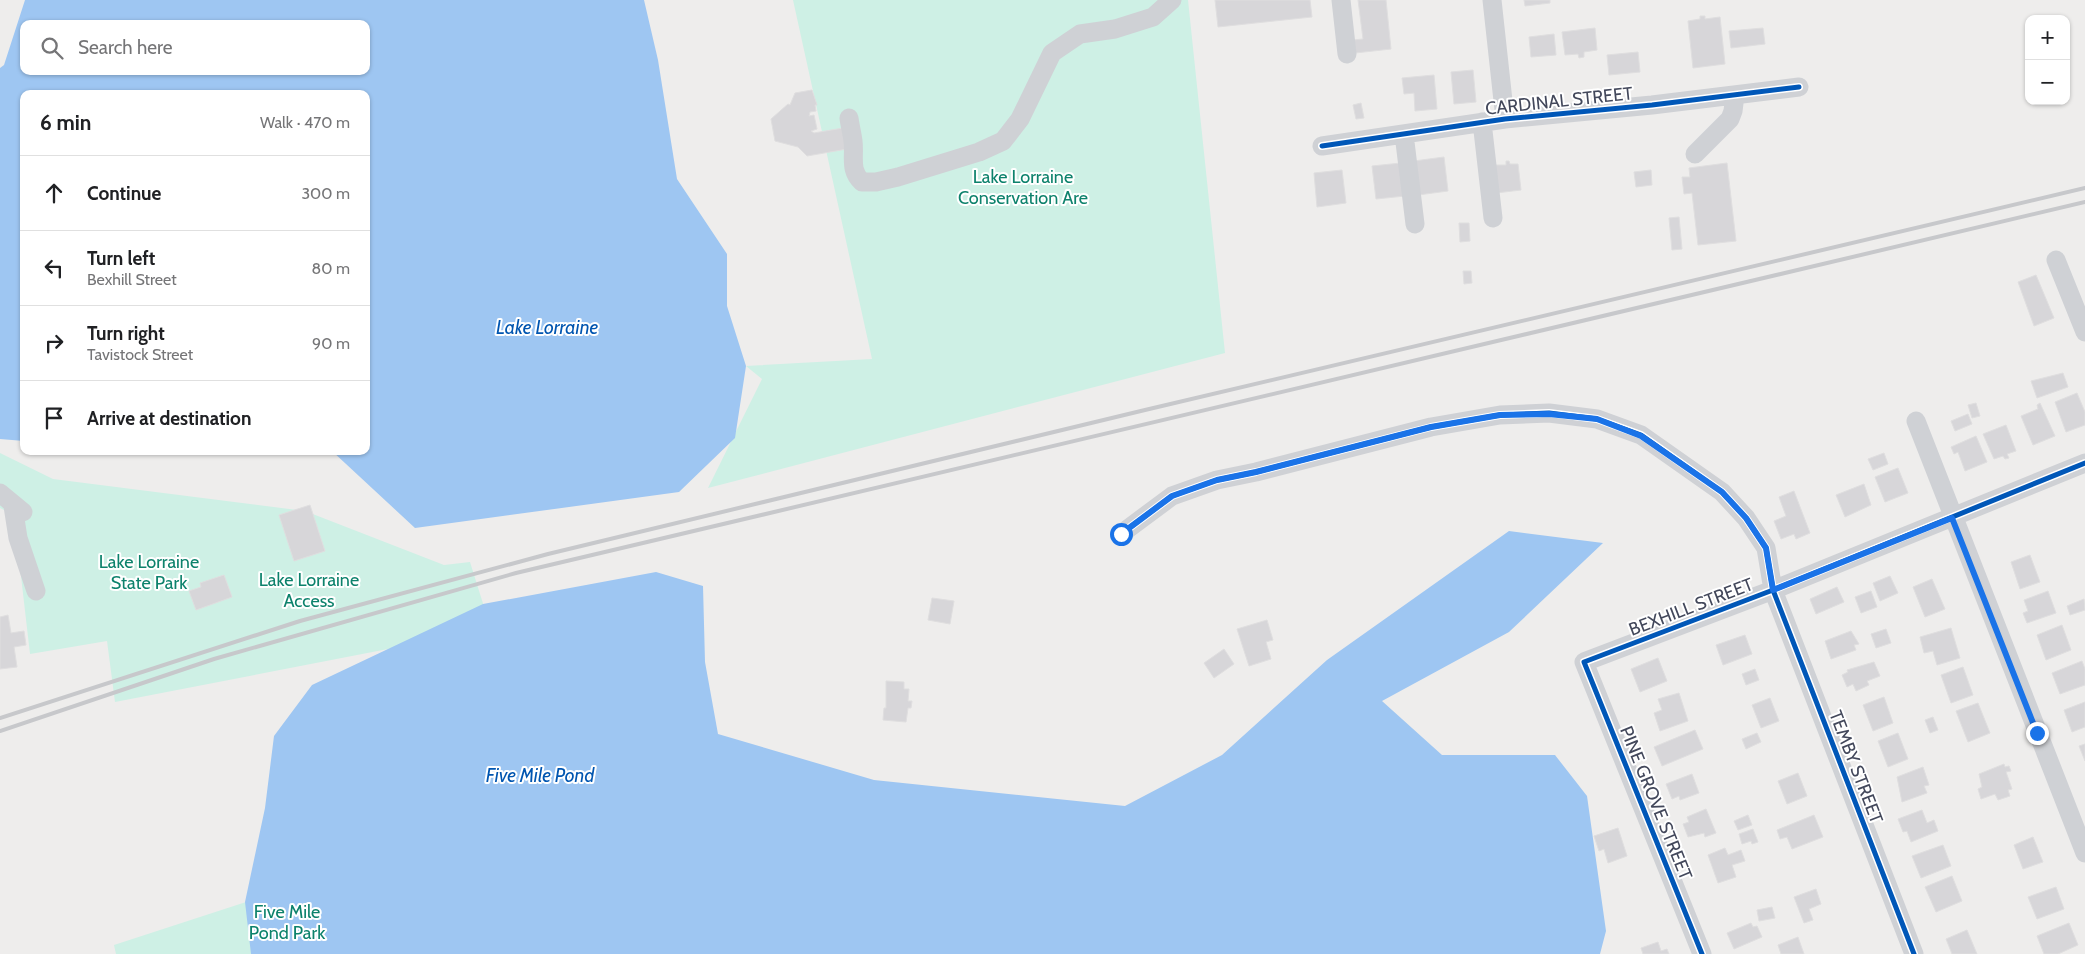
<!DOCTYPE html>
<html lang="en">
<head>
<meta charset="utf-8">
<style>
  body { margin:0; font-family:Cabin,sans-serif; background:#f2f2f2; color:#202124 }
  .controls { position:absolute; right:15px; top:15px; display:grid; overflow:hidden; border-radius:10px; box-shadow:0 1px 4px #0004 }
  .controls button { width:45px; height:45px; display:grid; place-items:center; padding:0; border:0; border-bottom:1px solid #e0e0e0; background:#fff; color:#202124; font:25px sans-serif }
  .stop { position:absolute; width:15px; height:15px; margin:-11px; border:4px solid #1a73e8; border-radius:50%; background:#fff }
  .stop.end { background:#1a73e8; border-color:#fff; box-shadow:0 1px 5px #0008 }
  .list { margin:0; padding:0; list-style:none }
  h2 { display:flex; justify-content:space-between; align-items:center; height:65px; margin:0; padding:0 20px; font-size:21px }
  h2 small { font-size:16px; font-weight:400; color:#757577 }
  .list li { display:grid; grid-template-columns:32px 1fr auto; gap:15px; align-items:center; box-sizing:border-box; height:75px; padding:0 20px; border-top:1px solid #e0e0e0 }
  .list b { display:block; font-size:19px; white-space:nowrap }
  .list p { margin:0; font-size:16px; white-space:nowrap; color:#757577 }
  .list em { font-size:16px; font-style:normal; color:#757577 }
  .icon { flex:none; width:28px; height:28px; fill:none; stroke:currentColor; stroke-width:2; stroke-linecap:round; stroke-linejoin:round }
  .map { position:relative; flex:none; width:2085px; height:954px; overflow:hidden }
  .search { position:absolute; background:#fff; box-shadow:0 1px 4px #0004; left:20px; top:20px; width:350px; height:55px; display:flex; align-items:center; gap:12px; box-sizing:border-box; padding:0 18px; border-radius:10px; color:#757577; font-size:19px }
  .panel { position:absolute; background:#fff; box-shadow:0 1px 4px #0004; left:20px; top:90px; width:350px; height:365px; border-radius:10px }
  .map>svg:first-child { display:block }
</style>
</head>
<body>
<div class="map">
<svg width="2085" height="954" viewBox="0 0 2085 954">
  <rect width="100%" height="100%" fill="#eeedec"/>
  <!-- green -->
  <path fill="#cef0e5" d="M793,0H1188L1225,353L708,488L762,379L746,366L872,359Z
    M0,453L53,479L305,511L444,565L470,562L491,629L115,702L107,641L30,654L19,559L22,519L0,508Z
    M375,860L317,954H116L114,945Z"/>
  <!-- water -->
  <path fill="#9ec6f2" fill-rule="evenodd" d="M25,0H644L658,60L677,179L727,254V306L746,366L735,438L679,492L415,528L332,451H366V94H24V441L0,439V68L4,65ZM24,24H366V71H24Z
    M1509,531L1603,543L1509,632L1382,701L1442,755H1555L1587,796L1606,931L1600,954H251L245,902L265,808L274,736L312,685L483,604L656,572L703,586L705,662L718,734L874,780L1125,806L1222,755L1327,660Z"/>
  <!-- building -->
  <path fill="#d7d6d9" stroke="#dfdedf" d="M1215,0H1310L1312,17L1218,27Z
    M1358,0H1386L1391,49L1355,53L1353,40L1363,39Z
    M1524,0H1550V3L1525,6Z
    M1700,16H1705V19L1720,17L1725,64L1693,68L1688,21L1700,19Z
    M1595,28L1597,50L1584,52V57L1579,58L1578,54L1565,55L1562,32Z
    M1763,28L1765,44L1731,48L1729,31Z
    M1554,34L1556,55L1531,57L1529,37Z
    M1638,52L1640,72L1609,75L1607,55Z
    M1473,70L1476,102L1454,104L1451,72Z
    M1434,75L1437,109L1415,111L1414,93L1404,94L1402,78Z
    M812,90L817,105H815L816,111L810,112L809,116L814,115L817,129L811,131L814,133L843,128L847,149L807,156L798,147L775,141L771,119L788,104L790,105L795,93Z
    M1361,103L1364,118L1356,119L1353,105Z
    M1444,157L1448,191L1418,195L1414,161Z
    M1506,161H1509L1510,164H1518L1521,190L1496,193L1494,165H1506Z
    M1401,163L1405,196L1376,199L1372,166Z
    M1727,163L1736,241L1698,245L1692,193L1684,194L1682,177H1690L1689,168Z
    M1342,170L1346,203L1317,207L1314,173Z
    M1651,170L1652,185L1636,187L1634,172Z
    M1679,217L1682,249L1672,250L1669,218Z
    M1459,223H1469L1470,241L1460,242Z
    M1463,271H1471L1472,283L1464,284Z
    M2036,275L2054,318L2034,326L2018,282Z
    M2063,373L2068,387L2037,398L2031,381Z
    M2077,393L2085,412V425L2066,432L2055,402Z
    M1976,403L1980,416L1972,418L1968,405Z
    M2040,403L2055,436L2033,445L2021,416L2038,409L2037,405Z
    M1968,414L1972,424L1955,431L1951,421Z
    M2006,425L2016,451L2007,454L2009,458L2005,459L2003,456L1994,459L1983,434Z
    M1976,436L1987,462L1965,471L1958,452L1954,454L1951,447Z
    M1884,453L1888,464L1873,470L1868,459Z
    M1898,468L1908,493L1885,502L1875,477Z
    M1864,484L1871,505L1845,517L1836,495Z
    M1794,491L1810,533L1796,539L1794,534L1781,539L1774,521L1786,516L1779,497Z
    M310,505L325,551L294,561L279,515Z
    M2030,555L2040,582L2020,589L2011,562Z
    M224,575L232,597L196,610L189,591L201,587L200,583Z
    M1890,576L1898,593L1880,601L1873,583Z
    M1932,579L1945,609L1925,617L1913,587Z
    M1837,587L1844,602L1816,614L1810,599Z
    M1871,591L1877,607L1861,613L1855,597Z
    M2048,591L2056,613L2027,623L2023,613L2028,611L2024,600Z
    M932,598L954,601L950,624L928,620Z
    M2084,599L2085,610L2070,615L2067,606Z
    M8,615L11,633L24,631L26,645L14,647L17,667L0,669V617Z
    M1267,620L1273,640L1266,642L1271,659L1249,666L1237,629Z
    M2062,625L2071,650L2046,660L2037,635Z
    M1951,628L1960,658L1937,665L1933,651L1924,653L1920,637Z
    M1886,629L1891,643L1876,648L1871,634Z
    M1851,631L1859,644L1854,645L1856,650L1831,659L1825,641Z
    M1745,635L1752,654L1723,665L1716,645Z
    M1224,649L1234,664L1214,678L1204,663Z
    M1658,658L1667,681L1640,692L1631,669Z
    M2082,661L2085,669V685L2060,694L2052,673Z
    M1874,662L1880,676L1867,681L1869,685L1856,691L1853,684L1847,687L1842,675L1848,672L1847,670Z
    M1963,667L1973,695L1951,703L1941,675Z
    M1755,669L1759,680L1746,685L1742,674Z
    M886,681L904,682V689H909L908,701H912L911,708H908L906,722L883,720L884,708H886Z
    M1679,693L1688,721L1660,731L1654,713L1662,710L1658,699Z
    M1884,697L1893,723L1873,731L1863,705Z
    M1770,698L1779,721L1761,728L1752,705Z
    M2085,702V727L2072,732L2064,710Z
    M1978,703L1990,733L1968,742L1956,711Z
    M1933,717L1938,730L1930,733L1925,720Z
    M1695,730L1703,749L1662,766L1654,747Z
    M1757,733L1761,742L1746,749L1742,739Z
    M1898,733L1908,759L1888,767L1878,741Z
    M2085,744V761L2079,746Z
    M2004,764L2005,767L2009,766L2011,771L2006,772L2012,789L2008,790L2010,796L1998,800L1995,794L1981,799L1978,789L1982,787L1979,774Z
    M1923,767L1929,785L1924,786L1927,793L1902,802L1897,777Z
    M1798,773L1807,796L1787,804L1778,781Z
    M1692,774L1699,793L1680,800L1679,796L1672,799L1666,784Z
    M1706,809L1716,833L1705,837L1704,833L1688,837L1683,824L1689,822L1687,817Z
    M1922,810L1927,823L1934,820L1938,831L1911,842L1907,831L1903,832L1898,819Z
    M1748,815L1752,825L1738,830L1734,821Z
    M1814,815L1823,837L1792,849L1787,837L1780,839L1777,830Z
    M1618,828L1627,856L1608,863L1604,849L1599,851L1594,836Z
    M1753,829L1758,842L1752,844L1751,841L1742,844L1739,834Z
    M2033,837L2043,862L2023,869L2014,845Z
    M1943,845L1951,866L1921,878L1912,856Z
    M1725,848L1728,855L1741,850L1745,861L1732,865L1736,877L1718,883L1708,855Z
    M1952,876L1962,901L1936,912L1925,887Z
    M2056,887L2064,909L2037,919L2028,897Z
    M1816,889L1821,904L1809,909L1813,920L1804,923L1794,897Z
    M1772,907L1775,918L1759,921L1757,910Z
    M1751,923L1753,927L1757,926L1762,937L1734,949L1727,933Z
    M2069,923L2078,945L2058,954H2044L2037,936Z
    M1967,930L1977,954H1952L1946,939Z
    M1798,937L1804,954H1781L1778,945Z
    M1658,942L1661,951L1667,949L1669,954H1643L1641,948Z"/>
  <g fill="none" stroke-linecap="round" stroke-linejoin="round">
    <!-- minor -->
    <path stroke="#cfd1d5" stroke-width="19" d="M1341,0L1347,54
      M1492,0L1505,119
      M849,118C850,126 852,133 853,141C855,157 849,170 862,182H876L898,177L979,152L1003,141L1020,119L1052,53L1080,34L1115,29L1153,17L1172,0
      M1482,122L1493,218
      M1404,134L1415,224
      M1322,146L1505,119L1652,105L1799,87
      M1695,154L1730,119L1733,111L1735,95
      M2056,260L2085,332
      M1916,421L2085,853
      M0,493L23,512
      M13,506L18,538L36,591
      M1121,534L1172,496L1217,480L1256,472L1431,427L1500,415L1549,413L1597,419L1641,435L1722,492L1746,518L1766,548L1773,590L1914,954
      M1702,954L1584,662L1773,590L2085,463"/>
    <!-- rail -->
    <path stroke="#c7c8cb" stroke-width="4" d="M0,718L300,621L548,554L1145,410L2085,188
      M0,731L214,659L516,573L2085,202"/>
    <defs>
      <path id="cycleway" d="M1322,146L1505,119L1652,105L1799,87
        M1121,534L1172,496L1217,480L1256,472L1431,427L1500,415L1549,413L1597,419L1641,435L1722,492L1746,518L1766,548L1773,590L1914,954
        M1702,954L1584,662L1773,590L2085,463"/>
    </defs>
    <!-- cycleway casing -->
    <use href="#cycleway" stroke="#fff" stroke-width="8"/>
    <!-- cycleway -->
    <use href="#cycleway" stroke="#0057b8" stroke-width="5"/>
  </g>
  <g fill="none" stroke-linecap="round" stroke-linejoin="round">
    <!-- route -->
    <path stroke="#1a73e8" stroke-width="6" d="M1121,534L1172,496L1217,480L1256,472L1431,427L1500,415L1549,414L1597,419L1641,436L1722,492L1746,518L1766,548L1773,590L1952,518L2037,733"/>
  </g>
  <g text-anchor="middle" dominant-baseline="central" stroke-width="4" stroke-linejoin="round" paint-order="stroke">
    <!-- street labels -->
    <g font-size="18" fill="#43485b" stroke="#fff">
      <text transform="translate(1559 101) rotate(-6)">CARDINAL STREET</text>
      <text transform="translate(1691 607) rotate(-21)">BEXHILL STREET</text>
      <text transform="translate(1856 767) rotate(69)">TEMBY STREET</text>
      <text transform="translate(1656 803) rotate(68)">PINE GROVE STREET</text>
    </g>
    <!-- park labels -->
    <g font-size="18" fill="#0d826c" stroke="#fff">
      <text x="1023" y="177">Lake Lorraine<tspan x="1023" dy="21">Conservation Are</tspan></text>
      <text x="149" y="562">Lake Lorraine<tspan x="149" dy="21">State Park</tspan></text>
      <text x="309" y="580">Lake Lorraine<tspan x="309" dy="21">Access</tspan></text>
      <text x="287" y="912">Five Mile<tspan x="287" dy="21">Pond Park</tspan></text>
    </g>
    <!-- water labels -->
    <g font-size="19" font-style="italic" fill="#0055b0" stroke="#fff">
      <text x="547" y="327">Lake Lorraine</text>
      <text x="540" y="775">Five Mile Pond</text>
    </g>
  </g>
</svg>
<div class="controls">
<button>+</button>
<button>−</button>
</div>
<div class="stop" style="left:1121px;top:534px"></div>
<div class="stop end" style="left:2037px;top:733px"></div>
<div class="search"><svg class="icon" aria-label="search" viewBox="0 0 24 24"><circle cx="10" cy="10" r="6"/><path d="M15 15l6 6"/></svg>Search here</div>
<section class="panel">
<h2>6 min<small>Walk · 470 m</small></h2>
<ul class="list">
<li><svg class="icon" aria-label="ahead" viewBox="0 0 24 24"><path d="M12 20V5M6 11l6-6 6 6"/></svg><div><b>Continue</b></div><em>300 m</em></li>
<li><svg class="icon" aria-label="left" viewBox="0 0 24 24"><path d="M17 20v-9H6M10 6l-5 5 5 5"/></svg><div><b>Turn left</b><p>Bexhill Street</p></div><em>80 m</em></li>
<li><svg class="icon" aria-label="right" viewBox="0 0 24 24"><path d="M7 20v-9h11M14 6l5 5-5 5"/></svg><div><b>Turn right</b><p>Tavistock Street</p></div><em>90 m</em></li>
<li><svg class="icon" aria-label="arrive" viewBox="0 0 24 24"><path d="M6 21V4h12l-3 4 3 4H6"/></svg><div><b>Arrive at destination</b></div></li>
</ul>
</section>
</div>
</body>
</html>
